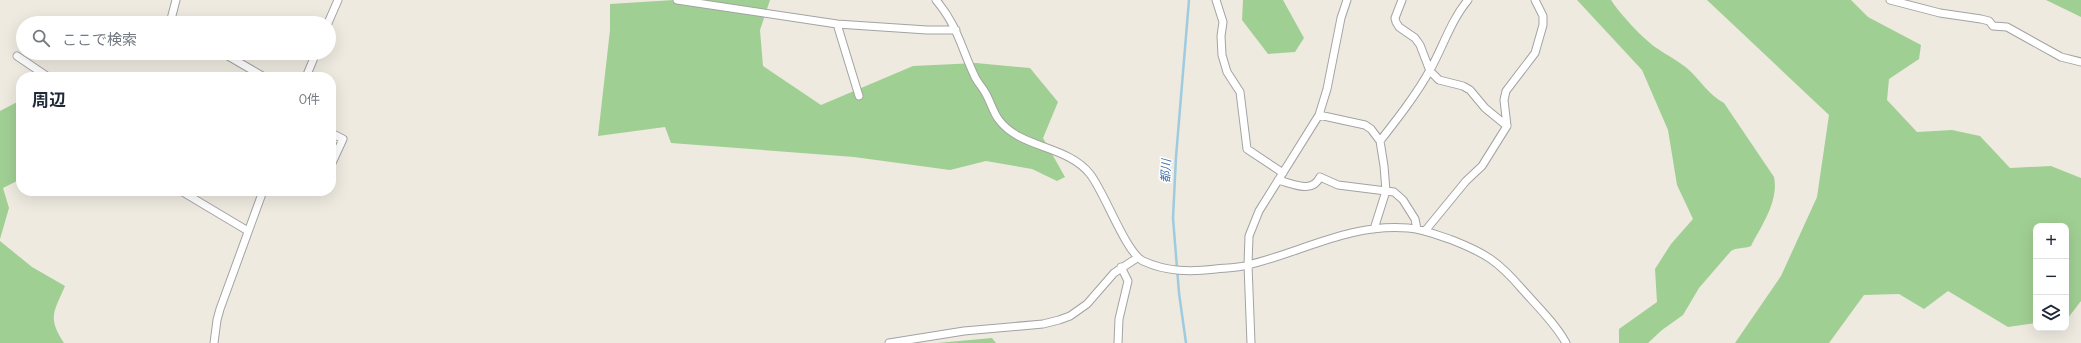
<!DOCTYPE html>
<html lang="ja">
<head>
<meta charset="utf-8">
<style>
  body { margin:0; font-family:Figtree,"Noto Sans JP",sans-serif; background:#f2f2f3; color:#1f2937 }
  .controls { position:absolute; right:12px; bottom:12px; display:grid; overflow:hidden; border-radius:8px; box-shadow:0 4px 16px #0002 }
  .controls button { width:36px; height:36px; display:grid; place-items:center; padding:0; border:0; border-bottom:1px solid #e0e1e3; background:#fff; color:#1f2937; font:20px sans-serif }
  .list { margin:0; padding:0; list-style:none }
  h2 { display:flex; justify-content:space-between; align-items:center; height:52px; margin:0; padding:0 16px; font-size:17px }
  h2 small { font-size:13px; font-weight:400; color:#747a83 }
  .icon { flex:none; width:22px; height:22px; fill:none; stroke:currentColor; stroke-width:2; stroke-linecap:round; stroke-linejoin:round }
  .map { position:relative; flex:none; width:2081px; height:343px; overflow:hidden }
  .search { position:absolute; background:#fff; box-shadow:0 4px 16px #0002; left:16px; top:16px; width:320px; height:44px; display:flex; align-items:center; gap:10px; box-sizing:border-box; padding:0 14px; border-radius:22px; color:#747a83; font-size:15px }
  .panel { position:absolute; background:#fff; box-shadow:0 4px 16px #0002; left:16px; top:72px; width:320px; height:124px; border-radius:16px }
  .map>svg:first-child { display:block }
</style>
</head>
<body>
<div class="map">
<svg width="2081" height="343" viewBox="0 0 2081 343">
  <rect width="100%" height="100%" fill="#eeeae0"/>
  <!-- forest -->
  <path fill="#a0cf93" d="M674,0H770L760,30L763,66L821,105L913,66L976,63L1030,68L1058,102L1043,138L1065,177L1057,181L1032,169L986,161L950,170L854,157L671,143L665,127L598,136L610,30V4Z
    M1243,0H1283L1304,38L1295,52L1268,54L1242,20Z
    M1577,0H1611C1619,13 1645,41 1658,49C1668,56 1679,61 1689,70C1701,81 1709,95 1724,103L1774,177C1779,201 1762,225 1751,246C1744,249 1737,247 1731,251L1699,288L1683,315L1662,330L1648,343H1619V329L1657,302L1655,269L1671,244L1693,219L1677,185L1668,130L1642,70Z
    M1707,0H1851L1868,17L1921,45L1919,59L1889,79L1887,100L1917,132L1952,130L1980,136L2010,168L2051,166L2081,178V301L2068,318L2066,319V226H2036V323L2008,327L1948,291L1924,309L1899,294L1864,295L1829,343H1735L1781,276L1817,197L1829,115Z
    M2046,0H2081V17Z
    M21,100V179L3,188L9,208L0,239V111Z
    M0,241L32,267L65,286C54,312 47,317 64,343H0Z
    M992,338L996,343H937Z"/>
  <g fill="none" stroke-linecap="round" stroke-linejoin="round">
    <!-- stream -->
    <path stroke="#9ecbde" stroke-width="2.5" d="M1186,343L1179,293L1173,218L1176,157L1189,0"/>
    <defs>
      <path id="minor" d="M677,0L837,24L927,30H956
        M936,0C958,26 961,48 975,77C978,83 983,88 986,94C991,103 993,112 999,120C1021,149 1067,145 1090,174C1105,193 1126,253 1143,261C1167,272 1190,272 1216,269C1226,268 1238,268 1248,265C1302,252 1351,223 1408,228C1423,229 1437,235 1452,240C1485,253 1498,261 1522,289C1537,306 1555,323 1566,343
        M1216,0L1223,22L1221,36L1222,55L1227,72L1240,92L1247,149L1283,173
        M1402,0L1395,18L1396,22L1399,27L1415,38L1420,45L1430,71L1439,80L1463,86L1470,90L1485,108L1507,126
        M1890,0L1940,13L1981,19L1989,21L1993,26L2007,27L2061,57L2081,62
        M170,23L176,0
        M328,23L338,0
        M837,24L859,96
        M223,53L264,77
        M17,56L48,77
        M306,77L316,53
        M1319,115L1365,125L1371,129L1380,141L1384,166L1386,191L1374,229
        M331,133L343,139L331,165
        M1380,141C1398,118 1416,95 1430,70C1443,47 1451,20 1468,0
        M1278,180C1294,184 1312,194 1320,177L1338,185L1394,192L1403,200L1415,219L1417,229
        M181,191L248,231
        M1425,231L1466,181L1482,166L1507,126L1504,100L1506,91L1535,53L1543,25V16L1535,0
        M214,343L217,320L220,309L263,191
        M889,343L964,331L1043,324L1059,320L1070,316L1087,304L1114,273L1137,258
        M1118,343L1119,319L1128,281L1121,267
        M1251,343L1248,265L1249,236L1259,211L1319,115L1327,89L1341,18L1347,0"/>
    </defs>
    <!-- minor casing -->
    <use href="#minor" stroke="#a3a3a3" stroke-width="9"/>
    <!-- minor -->
    <use href="#minor" stroke="#fff" stroke-width="7"/>
  </g>
  <g text-anchor="middle" dominant-baseline="central" stroke-width="3" stroke-linejoin="round" paint-order="stroke">
    <!-- water labels -->
    <g font-size="12" font-style="italic" fill="#4472af" stroke="#fff">
      <text transform="translate(1166 171) rotate(-88)">都川</text>
    </g>
  </g>
</svg>
<div class="controls">
<button>+</button>
<button>−</button>
<button><svg class="icon" aria-label="layers" viewBox="0 0 24 24"><path d="M12 4l9 5-9 5-9-5zM3 14l9 5 9-5"/></svg></button>
</div>
<div class="search"><svg class="icon" aria-label="search" viewBox="0 0 24 24"><circle cx="10" cy="10" r="6"/><path d="M15 15l6 6"/></svg>ここで検索</div>
<section class="panel">
<h2>周辺<small>0件</small></h2>
<ul class="list">
</ul>
</section>
</div>
</body>
</html>
